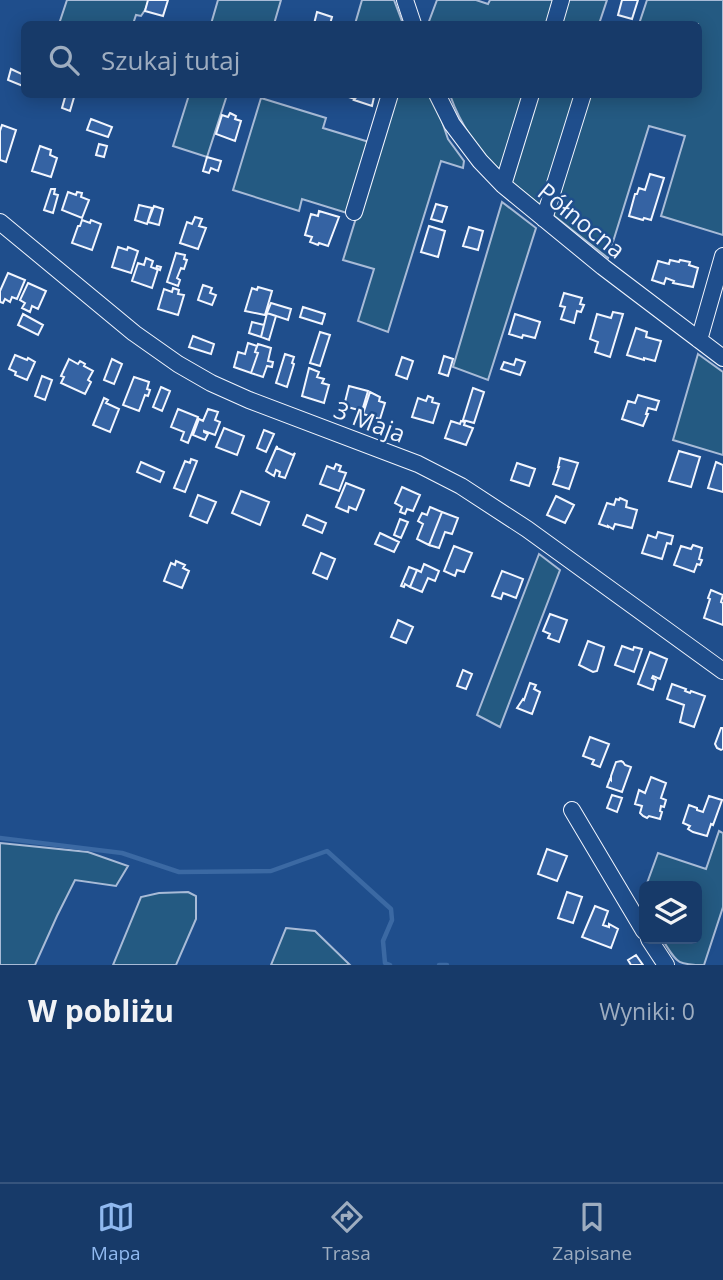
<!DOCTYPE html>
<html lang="pl">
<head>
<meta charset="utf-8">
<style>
  body { margin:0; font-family:"Open Sans",sans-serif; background:#244571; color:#f1f3f6 }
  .controls { position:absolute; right:21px; bottom:21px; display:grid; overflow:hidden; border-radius:10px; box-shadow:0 4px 18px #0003 }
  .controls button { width:63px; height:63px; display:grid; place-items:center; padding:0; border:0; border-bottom:2px solid #36547d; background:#173a69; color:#f1f3f6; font:35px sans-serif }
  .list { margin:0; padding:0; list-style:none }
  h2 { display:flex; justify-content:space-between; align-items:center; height:91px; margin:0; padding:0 28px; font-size:30px }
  h2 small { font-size:23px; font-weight:400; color:#9eadc0 }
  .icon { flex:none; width:38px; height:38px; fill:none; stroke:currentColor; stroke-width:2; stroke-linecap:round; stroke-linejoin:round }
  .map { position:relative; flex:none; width:723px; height:965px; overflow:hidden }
  .search { position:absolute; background:#173a69; box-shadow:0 4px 18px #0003; left:21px; right:21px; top:21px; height:77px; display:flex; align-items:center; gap:18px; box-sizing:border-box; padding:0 24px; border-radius:10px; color:#9eadc0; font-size:26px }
  .sheet { height:217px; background:#173a69 }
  nav { display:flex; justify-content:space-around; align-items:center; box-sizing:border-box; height:98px; border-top:2px solid #36547d; background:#173a69; font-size:19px; color:#9eadc0 }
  nav a { display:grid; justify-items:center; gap:4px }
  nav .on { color:#90b9f0 }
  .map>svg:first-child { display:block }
</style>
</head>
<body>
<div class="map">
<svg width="723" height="965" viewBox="0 0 723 965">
  <rect width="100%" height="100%" fill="#1f4e8c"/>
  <!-- green -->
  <path fill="#245a82" stroke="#a8bbd7" stroke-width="2" d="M67,0H149L145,10L141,16L136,15L133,24H59Z
    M218,0H281L274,24H211Z
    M362,0H394L403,24H355Z
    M437,0H476L488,4L490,0H556L548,24H428Z
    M567,0H607L599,24H559Z
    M647,0H723V235L661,216L685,136L649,126L608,258L553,215L588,95L698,94V24H639Z
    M189,95H227L207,157L173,146Z
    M394,95H433L448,139L464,161L463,168L441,161L388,332L358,321L374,269L343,260Z
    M450,95H526L502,172C478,152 460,123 450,95Z
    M537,95H577L541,206L510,181Z
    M261,98L326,118L323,128L369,142L347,213L302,199L299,211L233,190Z
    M502,202L536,228L488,380L453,367Z
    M698,354L723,372V455L673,440Z
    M539,554L560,570L500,727L477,715Z
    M719,831L723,833V907L704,965C675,965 677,962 662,939H697V886H646L658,853L706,869Z
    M0,843L88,852L128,866L116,886L75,880L57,916L35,965H0Z
    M188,892L196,896V919L176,965H113L141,897L159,893Z
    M286,928L315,931L350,965H271Z"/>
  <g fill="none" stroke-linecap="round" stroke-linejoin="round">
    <!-- stream -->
    <path stroke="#3b69a3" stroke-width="4.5" d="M0,838L122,853L179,872L271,871L327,851L391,909L392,920L383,941L385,963L390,965
      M439,965H447"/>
  </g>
  <!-- building -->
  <path fill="#3563a3" stroke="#f2f6ff" stroke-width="2" d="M148,0H168L163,16L145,11Z
    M622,0H638L632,19L618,15Z
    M317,12L332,17L330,24H314Z
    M11,69L24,75L23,86L8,80Z
    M66,94H75L70,111L62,108Z
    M346,94H372V96L374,97L372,106L354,100L355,99L345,96Z
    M230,113L236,116L235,119L241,121L235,141L216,134L222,115L228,117Z
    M91,119L112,127L108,137L87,130Z
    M2,125L16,130L6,162L0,160V131Z
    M99,144L107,146L104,157L96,155Z
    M40,146L51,150L50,155L57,158L51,177L32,171Z
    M207,157L221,161L218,171L211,168L209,173L203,171Z
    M650,174L664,178L651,220L644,218L643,220L629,216L635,194H637L639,188L645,190Z
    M51,189H55L54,194L58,195L53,213L44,210Z
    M68,192L76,195L77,192L82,193L81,197L89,200L82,218L62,210Z
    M436,204L447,207L442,222L431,219Z
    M139,205L152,208L147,224L135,220Z
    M154,206L163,209L159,225L148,222Z
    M319,211L339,217L328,246L319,243L318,245L310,242L312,237L305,235L311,214L318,216Z
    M195,217L202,219L199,226L206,228L198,249L180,243L187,222L192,224Z
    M82,220L90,223L91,220L101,224L92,250L72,243L78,226H80Z
    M429,226L445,231L438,257L421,252Z
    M469,227L483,231L478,250L463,246Z
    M118,247L127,250L128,247L138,251L131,273L112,267Z
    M176,253L185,255L184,259L187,260L184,269L181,268L177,278L180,280L178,286L167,282Z
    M146,258L153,261L151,267L156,269L157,266L161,267L160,270L158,269L152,288L132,281L138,263L144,265Z
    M670,260L679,262L680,260L690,262L689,265L698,268L693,287L673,283L674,281L666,278L664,284L652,280L658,261L669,264Z
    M8,273L25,280L17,299L12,297L10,302L5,299L3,303L0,302V291Z
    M28,283L46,291L38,309L32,306L30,312L22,308L25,303L20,300Z
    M203,285L212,288L210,293L216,295L212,305L198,300Z
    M258,287L272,291L265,315L245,311L252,288L257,290Z
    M173,288L179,290L178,294L184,295L178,315L158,309L164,289L172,292Z
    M564,293L582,298L580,304L584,305L581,312L577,311L574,323L561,319L565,307L560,306Z
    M271,303L291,309L288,320L267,313Z
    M303,307L325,314L322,324L300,317Z
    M613,312L623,314L610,357L595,352L598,342L590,339L597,314L611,318Z
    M267,313L276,316L269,340L261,337Z
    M23,314L43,325L38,335L18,325Z
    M515,314L540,322L535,338L523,335L522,338L509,334Z
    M252,322L264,325L261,337L249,333Z
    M636,328L647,332L646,337L661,341L655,361L644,358V360L627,355Z
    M320,332L330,335L320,366L310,363Z
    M193,336L214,344L211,354L189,347Z
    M248,343L257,346L255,352L258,353L251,373L234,367L238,352L245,354Z
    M258,344L271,348L268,361L273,362L272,367L267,366L263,377L251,373L258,353L255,352Z
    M285,354L294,357L292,363L294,364L287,387L276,383Z
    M15,355L27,360L28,358L35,362L27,380L15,375L16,372L9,369Z
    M444,356L453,359L448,376L439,373Z
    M402,357L413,361L407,379L396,375Z
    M69,359L78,364L80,361L85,364L84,366L93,371L88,380L91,382L85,394L61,383L64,377L61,376Z
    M112,359L122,364L114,384L104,380Z
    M516,359L525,362L520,375L501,369L504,362L514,365Z
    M309,368L319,372L317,377L324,379L322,383L329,385L324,403L302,396Z
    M42,376L52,380L45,400L35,396Z
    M134,377L149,382L147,389L150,390L148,396L145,395L139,411L123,405Z
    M349,386L368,391L362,411L344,406Z
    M161,387L170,391L162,411L153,407Z
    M473,388L484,392L474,423L463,420Z
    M370,392L380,397L379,401L385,403L380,419L363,414Z
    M638,395L659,401L656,410L648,408L646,414H648L643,426L622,419L628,401L635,403Z
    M428,396L433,398L432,402L439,404L433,423L412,417L418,398L426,401Z
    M104,398L108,400L106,403L119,409L110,432L93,425Z
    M178,409L198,417L188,443L181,440L184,432L171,427Z
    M208,409L218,412L215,420L220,422L215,435L204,431V432L208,434L205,440L193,435L199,419L203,421Z
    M451,421L460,424L461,421L465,422L464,425L473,428L466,445L445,438Z
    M224,428L244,436L237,455L216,447Z
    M264,430L274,434L266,452L257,448Z
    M277,446V448L293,455L295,453L285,478L279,476L280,472L276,470L274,476L266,471Z
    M679,451L700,457L691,487L669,481Z
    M560,458L578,463L569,489L553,484L559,467H558Z
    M191,459L197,461L185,492L174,488L185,461L190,463Z
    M141,462L164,472L160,482L137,472Z
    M716,462L723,465V492L708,488Z
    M517,463L535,469L529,486L511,480Z
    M336,464L341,466L339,471L346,473L339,491L320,484L327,466L334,469Z
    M346,483L364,490L356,510L349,507L348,512L336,507Z
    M402,487L420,495L413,511L407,509L405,514L400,512L402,507L395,503Z
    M241,491L269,502L260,525L232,513Z
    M198,495L216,502L207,523L190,516Z
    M556,496L574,505L565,523L547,515Z
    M620,498L627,501L626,507L637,510L632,528L615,524L613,529L608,526V527L599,524L607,503L614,505L616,499L619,500Z
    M430,507L442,512L429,545L417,539L423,524L418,521L422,513L427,515Z
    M442,512L458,518L452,534L445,532L439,548L429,545Z
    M307,515L326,523L322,533L303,525Z
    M400,519L408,522L401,538L394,535Z
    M658,532L673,536L671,544L667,543L662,559L642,553L648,535L656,538Z
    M380,533L399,542L394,552L375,544Z
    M693,545L702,548L699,559L702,560L700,565L697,564L694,572L674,565L681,546L691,549Z
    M454,546L472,553L464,572L457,570L455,576L444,571Z
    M321,553L335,559L327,579L313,573Z
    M176,561L185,565L183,568L189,571L182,588L164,581L171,563L175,565Z
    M424,564L439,571L435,581L428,578L422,592L410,587L417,570L421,572Z
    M409,567L417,570L410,587L405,584L404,587L401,586Z
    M502,571L523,579L516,598L503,593L501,599L492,596Z
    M711,590L723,595L721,602L723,603V625L704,618L710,599L708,598Z
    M550,614L567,620L559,642L548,638L550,634L543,631Z
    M398,620L413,627L406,643L391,637Z
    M588,641L604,647L597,671L593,672L579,665Z
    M622,646L633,650L634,647L642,649L634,672L615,665Z
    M650,652L667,659L660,679L653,676L652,678L656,680L653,690L638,684Z
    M463,670L472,674L466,689L457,686Z
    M530,683L536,685L534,689L540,692L532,714L517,708L523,699L524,700Z
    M672,684L686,689L685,691L690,693L691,691L705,696L694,727L680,722L684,705L667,699Z
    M721,728H723V749L721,750L717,748L715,744Z
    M590,737L609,744L600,767L592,764L594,760L583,756Z
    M621,761L623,762L625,765L631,767L622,792L607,787L610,779L611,780V776L616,762Z
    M651,777L666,783L661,798L666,800L664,807L661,806L660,811L662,812L660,819L649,816L647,818L643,816L640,813L642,806L635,804L639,790L645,793Z
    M612,795L622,798L617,812L607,808Z
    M709,796L722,800L713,825L711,824L707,836L693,832L688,829L690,826L683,823L689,805L697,808V810L703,812Z
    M547,849L567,856L557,881L538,874Z
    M567,892L582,897L573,923L558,918Z
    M595,906L608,911L603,925L609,927V924L618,929L611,948L582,937Z
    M636,955L643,965H631L628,960Z"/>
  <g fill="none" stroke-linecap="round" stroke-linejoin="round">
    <defs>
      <path id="minor" d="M405,0L413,24
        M554,24L561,0
        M437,94L452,124L480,161L503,185L603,267L723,358
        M503,185L531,94
        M354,212L390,94
        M544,219L583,94
        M0,222L134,333L178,364L211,383L249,400L418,464L461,486L527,529L723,671
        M699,340L723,256
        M572,810L644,931
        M649,939L666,965"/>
    </defs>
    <!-- minor casing -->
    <use href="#minor" stroke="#f2f6ff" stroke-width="18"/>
    <!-- minor -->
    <use href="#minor" stroke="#1f4e8c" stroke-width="16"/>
  </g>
  <g text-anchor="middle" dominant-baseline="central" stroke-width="5" stroke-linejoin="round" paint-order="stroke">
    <!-- street labels -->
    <g font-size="24" fill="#f2f6ff" stroke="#1f4e8c">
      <text transform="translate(582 220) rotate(39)">Północna</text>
      <text transform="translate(370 421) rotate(21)">3 Maja</text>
    </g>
  </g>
</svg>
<div class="controls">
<button><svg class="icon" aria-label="layers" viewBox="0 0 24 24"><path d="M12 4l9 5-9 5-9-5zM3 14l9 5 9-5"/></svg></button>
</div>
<div class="search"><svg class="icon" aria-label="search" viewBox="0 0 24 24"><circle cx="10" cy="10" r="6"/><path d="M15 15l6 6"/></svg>Szukaj tutaj</div>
</div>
<section class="sheet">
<h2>W pobliżu<small>Wyniki: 0</small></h2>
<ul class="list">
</ul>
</section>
<nav>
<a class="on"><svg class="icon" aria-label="map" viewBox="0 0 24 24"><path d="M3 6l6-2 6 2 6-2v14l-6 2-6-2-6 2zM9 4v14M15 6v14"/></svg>Mapa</a>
<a><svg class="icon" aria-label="directions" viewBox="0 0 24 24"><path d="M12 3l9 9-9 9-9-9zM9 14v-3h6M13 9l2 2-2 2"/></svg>Trasa</a>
<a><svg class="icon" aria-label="saved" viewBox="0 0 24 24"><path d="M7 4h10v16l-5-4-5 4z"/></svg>Zapisane</a>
</nav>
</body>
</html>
